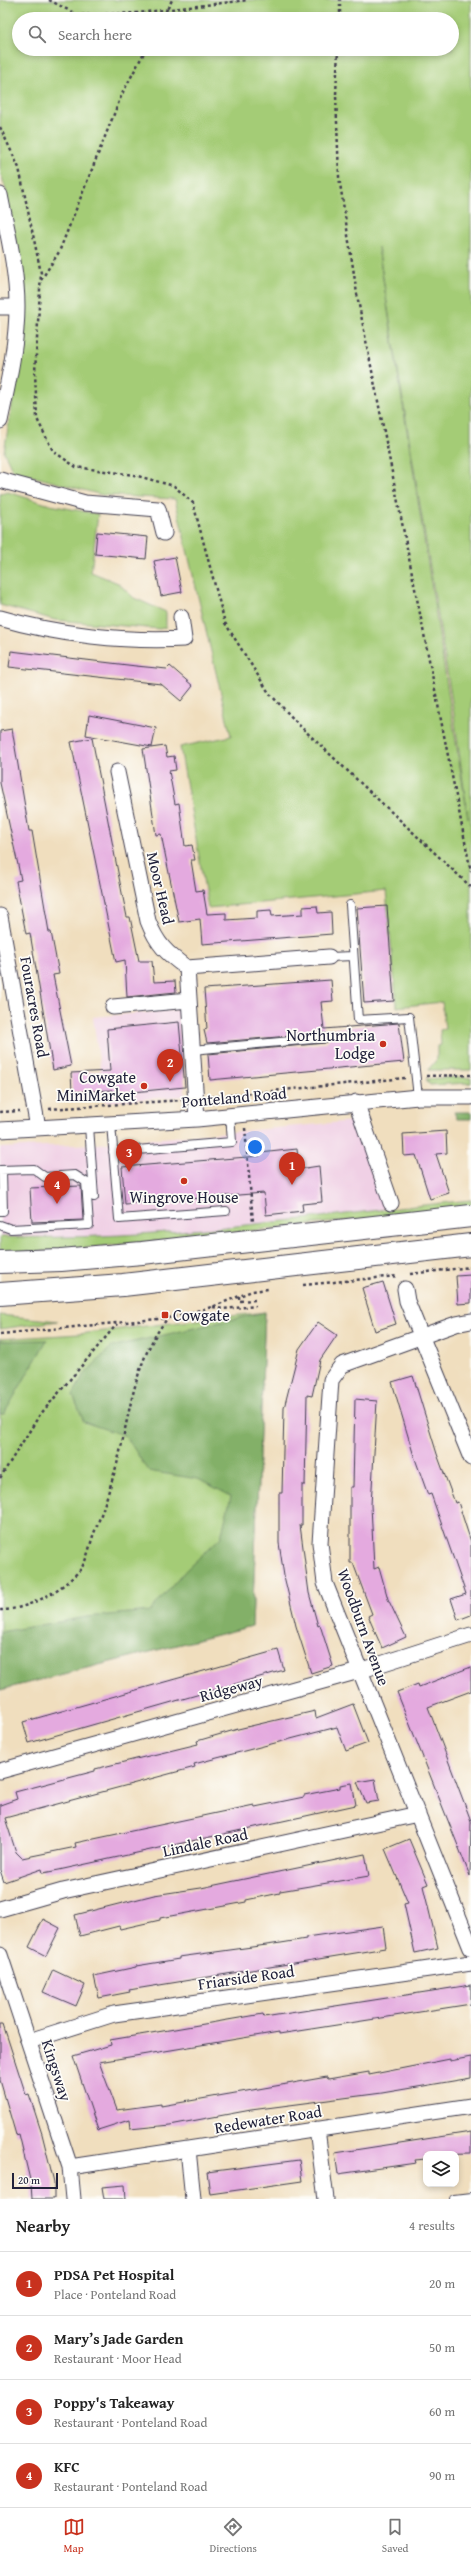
<!DOCTYPE html>
<html lang="en">
<head>
<meta charset="utf-8">
<style>
  body { margin:0; font-family:"Gentium Book Plus",serif; background:#f6f6f6; color:#222 }
  .controls { position:absolute; right:12px; bottom:12px; display:grid; overflow:hidden; border-radius:8px; box-shadow:0 2px 6px #0003 }
  .controls button { width:36px; height:36px; display:grid; place-items:center; padding:0; border:0; border-bottom:1px solid #e0e0e0; background:#fff; color:#222; font:20px sans-serif }
  .scale { position:absolute; left:12px; bottom:10px; width:46px; box-sizing:border-box; padding-left:4px; border:2px solid #22223b; border-top:0; font-size:11px; line-height:14px; white-space:nowrap; color:#22223b; -webkit-text-stroke:3px #fdfcf7; paint-order:stroke }
  .you { position:absolute; left:255px; top:1147px; width:14px; height:14px; margin:-10px; border:3px solid #fff; border-radius:50%; background:#1a73e8; box-shadow:0 0 0 6px #1a73e833 }
  .badge { display:grid; place-items:center; width:26px; height:26px; border-radius:50%; background:#c8321e; color:#fff; font-size:13px; font-weight:700 }
  .pin { position:absolute; translate:-50% -33px; filter:drop-shadow(0 1px 2px #0008) }
  .pin::after { content:''; position:absolute; top:21px; width:14px; height:12px; background:inherit; clip-path:polygon(0 0,100% 0,50% 100%) }
  .list { margin:0; padding:0; list-style:none }
  h2 { display:flex; justify-content:space-between; align-items:center; height:52px; margin:0; padding:0 16px; font-size:17px }
  h2 small { font-size:13px; font-weight:400; color:#767676 }
  .list li { display:grid; grid-template-columns:26px 1fr auto; gap:12px; align-items:center; box-sizing:border-box; height:64px; padding:0 16px; border-top:1px solid #e0e0e0 }
  .list b { display:block; font-size:15px; white-space:nowrap }
  .list p { margin:0; font-size:13px; white-space:nowrap; color:#767676 }
  .list em { font-size:13px; font-style:normal; color:#767676 }
  .icon { flex:none; width:22px; height:22px; fill:none; stroke:currentColor; stroke-width:2; stroke-linecap:round; stroke-linejoin:round }
  .map { position:relative; flex:none; width:471px; height:2199px; overflow:hidden }
  .search { position:absolute; background:#fff; box-shadow:0 2px 6px #0003; left:12px; right:12px; top:12px; height:44px; display:flex; align-items:center; gap:10px; box-sizing:border-box; padding:0 14px; border-radius:22px; color:#767676; font-size:15px }
  .sheet { height:308px; background:#fff }
  nav { display:flex; justify-content:space-around; align-items:center; box-sizing:border-box; height:56px; border-top:1px solid #e0e0e0; background:#fff; font-size:11px; color:#767676 }
  nav a { display:grid; justify-items:center; gap:2px }
  nav .on { color:#c8321e }
  .map>svg:first-child { display:block }
</style>
</head>
<body>
<div class="map">
<svg width="471" height="2199" viewBox="0 0 471 2199">
  <rect width="100%" height="100%" fill="#fdfcf7"/>
  <filter id="ink" filterUnits="userSpaceOnUse"><feTurbulence type="fractalNoise" baseFrequency=".025" numOctaves="2"/><feDisplacementMap in="SourceGraphic" scale="8" xChannelSelector="R" yChannelSelector="G"/><feConvolveMatrix kernelMatrix="1 2 1 2 8 2 1 2 1" color-interpolation-filters="sRGB"/></filter>
  <filter id="wash" filterUnits="userSpaceOnUse"><feTurbulence type="fractalNoise" baseFrequency=".012" numOctaves="4" result="noise"/><feDisplacementMap in="SourceGraphic" scale="16" xChannelSelector="R" yChannelSelector="G"/><feGaussianBlur stdDeviation="0.9" result="paint"/><feColorMatrix in="noise" values="0 0 0 0 0 0 0 0 0 0 0 0 0 0 0 0 0 1.4 0 .05"/><feComposite in="paint" operator="in"/></filter>
  <g filter="url(#wash)">
    <rect width="100%" height="100%" fill="#f0debe"/>
    <!-- built -->
    <path fill="#f0d0e5" d="M178,1010L185,1096L105,1102L93,1017Z
      M354,1121L384,1209L257,1225L108,1238L0,1236V1148L97,1144Z"/>
    <!-- green -->
    <path fill="#a4cc76" stroke="#637758" fill-rule="evenodd" d="M0,0H471V1070H428L437,1059V1046L441,1045L440,1030L445,1029L442,1002L397,1007L386,891L208,908L180,747L231,736L175,499L102,495L13,471L4,452L19,364L24,311L21,271L6,190L0,171ZM19,19H452V49H19ZM378,247L454,715L468,818Z
      M8,492L50,505L98,514L91,572L118,583L134,598L166,612V627L160,629L55,620L0,605V494Z
      M455,1077L471,1078V1083L430,1085L426,1079Z
      M471,1200V1208L57,1251L0,1252V1237C158,1241 314,1216 471,1200Z
      M265,1312L252,1626L0,1690V1339L79,1334Z
      M0,1315L58,1321L0,1329Z"/>
    <!-- forest -->
    <path fill="#83b067" stroke="#526951" d="M454,1112H471V1119H457Z
      M265,1312L252,1626L0,1690V1632L87,1617L150,1611L186,1570L221,1537L231,1496L198,1479L148,1471L126,1436L84,1422L73,1395L83,1376L111,1347Z
      M47,1340L4,1414H0V1341Z"/>
    <g id="blocks">
      <!-- building -->
      <path fill="#e4aadf" d="M97,532L148,537L146,559L95,554Z
        M175,557L182,592L161,596L154,561Z
        M11,651L136,666L167,669L170,666L193,686L181,701L161,684L9,667Z
        M89,715L156,728L152,747L86,735Z
        M12,729L29,831H32L49,932H51L59,974L53,975L71,1066L53,1070L30,933L26,934L16,881L21,880L18,865L0,783V731Z
        M92,738L122,893L127,917H130L139,961H152L154,982L175,981L176,992L127,997L125,960L116,962L71,742Z
        M165,746L167,757L174,756L176,770L169,771L175,804L179,803L185,846L192,845L195,860H191L196,891L203,890L207,914L226,913V920L257,918V911L271,910L272,916L303,914V907L317,906L318,913L331,912L332,934L202,944L200,919L179,922L161,834L156,835L143,749Z
        M387,906L394,1001L364,1003L357,908Z
        M331,980L333,1001L321,1002L324,1029L399,1023L404,1062L210,1080L208,1054L325,1043L330,1038L325,1033L207,1043L204,1030L207,1029L204,989Z
        M179,1022L185,1087L112,1094V1090L72,1092L71,1073L110,1071L107,1029Z
        M446,1131L447,1153L436,1154L449,1193L430,1199L416,1155L404,1156L403,1134Z
        M297,1149L299,1169L319,1166L322,1202L302,1204L303,1211L266,1215L264,1193L125,1204L122,1167L260,1156V1153Z
        M81,1186L83,1220L32,1222L30,1188Z
        M471,1275V1303L458,1304L456,1276Z
        M383,1282L396,1324L375,1331L362,1288Z
        M318,1322L337,1335L320,1360L312,1396L307,1395L305,1485H302V1525H300L309,1593L318,1626L320,1625L333,1666L311,1673L296,1626L284,1576L279,1543V1493H282L284,1408L299,1349Z
        M413,1376L437,1454L455,1503L458,1502L471,1542V1615L458,1620L451,1599L466,1594L431,1494L428,1495L413,1453L392,1382Z
        M355,1399L377,1401L371,1505L374,1569L379,1567L388,1599L406,1637L382,1648L368,1616L372,1614L363,1590L353,1563H350V1487H353Z
        M278,1650L284,1670L29,1743L23,1722Z
        M471,1667V1691L428,1707L471,1821L470,1876L397,1692L418,1684L419,1687Z
        M353,1704L368,1743L346,1751L337,1727L194,1764L195,1767L5,1818L16,1852L22,1858L76,1847L75,1843L254,1805L255,1807L304,1797V1795L340,1788V1785L352,1783L356,1805L59,1870L43,1873L42,1869L4,1882L0,1870V1805L17,1799L15,1792L95,1771V1769L198,1744L197,1741L238,1729L315,1711L316,1718Z
        M375,1779L379,1801L366,1803L357,1782Z
        M409,1839L428,1884L423,1886L438,1948L415,1953L404,1904L408,1903L385,1849Z
        M365,1854L369,1876L280,1891V1893L246,1900V1902L160,1918V1920L120,1929L119,1926L80,1936L75,1915L154,1895L201,1888Z
        M43,1919L60,1928L46,1956L29,1947Z
        M383,1926L386,1948L129,1990L130,1992L99,1998L94,1976L136,1967V1966L179,1959V1957L281,1943L306,1939V1937Z
        M53,1970L85,1985L76,2006L43,1992Z
        M471,1985V2004L279,2034V2032L99,2062L117,2110L161,2104V2106L327,2077L328,2079L369,2072V2075L450,2059V2061L471,2057V2078L382,2093L251,2110L170,2125L130,2129L129,2120L98,2130L73,2056L111,2045L110,2040L263,2014L264,2017Z
        M0,2024H3L26,2095L29,2094L42,2134L54,2182V2199H32L31,2184L19,2134L16,2135L0,2080Z
        M471,2132V2153L426,2154V2159L415,2160L416,2163L338,2174L335,2153Z
        M299,2160L302,2181L210,2194L207,2172Z
        M125,2185L126,2199H104L102,2187Z"/>
    </g>
  </g>
  <g filter="url(#ink)">
    <use href="#blocks" fill-opacity="0" stroke="#413e4f" stroke-width="1"/>
    <g fill="none" stroke-linecap="round" stroke-linejoin="round">
      <defs>
        <path id="lane" d="M350,905L358,1020L409,1017L418,1097
          M329,957L353,956
          M192,1050L325,1038
          M111,1124L119,1219L226,1211
          M89,1126L94,1197
          M113,1152L232,1142L230,1114
          M0,1170L34,1169L45,1177L75,1175L86,1182L89,1225L11,1229L0,1225
          M0,1211H3L2,1171
          M454,2199L471,2197"/>
        <path id="street" d="M0,195C7,231 17,269 17,306C17,345 8,383 0,421
          M0,307H17
          M0,480L85,503L158,509L164,533
          M0,618C58,635 125,642 184,639L181,617
          M117,772L148,921C157,944 166,953 187,968L197,1119
          M0,916L38,1128
          M187,968L329,957
          M113,1007L189,1000
          M356,1102L391,1203
          M0,1130L197,1119L418,1097H471
          M405,1289L407,1301L471,1458
          M471,1321L456,1324L342,1365L331,1380L320,1543L325,1583L471,1948
          M0,1771L359,1671L471,1635
          M0,1909L63,1891L418,1814
          M0,1955L70,2167L73,2199
          M29,2041L114,2014L471,1963
          M317,2129L326,2199
          M188,2149L193,2199
          M70,2167L471,2106"/>
        <path id="highway" d="M0,1262L61,1260L142,1253L471,1216
          M0,1294L123,1285L471,1245"/>
      </defs>
      <!-- lane casing -->
      <use href="#lane" stroke="#413e4f" stroke-width="10"/>
      <!-- street casing -->
      <use href="#street" stroke="#413e4f" stroke-width="17"/>
      <!-- highway casing -->
      <use href="#highway" stroke="#413e4f" stroke-width="24"/>
      <!-- path -->
      <path stroke="#413e4f" stroke-width="2.5" stroke-dasharray="3 3" stroke-linecap="butt" d="M49,0L78,15L138,13L248,0
        M162,19L172,0
        M340,19V0
        M338,49L336,95L339,177L358,300L471,872
        M0,127L19,168L41,273L35,372L37,419L53,451L76,467L134,475L174,486L193,503L225,623L269,693L301,727L471,887
        M41,280L59,252L122,94L146,49
        M426,1076L471,1075
        M211,1097L405,1078
        M49,1109L182,1100
        M0,1112L20,1111
        M245,1128L253,1222
        M410,1274L471,1267
        M303,1285L397,1276
        M239,1296V1301L255,1300
        M213,1307L223,1309L256,1306
        M0,1334L168,1318L212,1307L252,1291L268,1289
        M0,1478L39,1416L117,1324
        M0,1610C28,1610 61,1591 80,1570C87,1561 90,1544 94,1533C103,1511 110,1487 117,1464C130,1414 134,1360 167,1319"/>
      <!-- lane -->
      <use href="#lane" stroke="#fff" stroke-width="8"/>
      <!-- street -->
      <use href="#street" stroke="#fff" stroke-width="15"/>
      <!-- highway -->
      <use href="#highway" stroke="#fff" stroke-width="22"/>
    </g>
  </g>
  <!-- markers -->
  <g fill="#c8321e" stroke="#fdfcf7" stroke-width="1.5">
    <circle cx="383" cy="1044" r="4"/>
    <circle cx="144" cy="1086" r="4"/>
    <circle cx="184" cy="1181" r="4"/>
    <rect x="161" y="1311" width="8" height="8" rx="2"/>
  </g>
  <g text-anchor="middle" dominant-baseline="central" stroke-width="3.5" stroke-linejoin="round" paint-order="stroke">
    <!-- street labels -->
    <g font-size="16" fill="#22223b" stroke="#fdfcf7">
      <text transform="translate(161 888) rotate(77)">Moor Head</text>
      <text transform="translate(35 1007) rotate(80)">Fouracres Road</text>
      <text transform="translate(234 1097) rotate(-5)">Ponteland Road</text>
      <text transform="translate(364 1627) rotate(70)">Woodburn Avenue</text>
      <text transform="translate(231 1688) rotate(-15)">Ridgeway</text>
      <text transform="translate(205 1842) rotate(-12)">Lindale Road</text>
      <text transform="translate(246 1977) rotate(-8)">Friarside Road</text>
      <text transform="translate(57 2070) rotate(72)">Kingsway</text>
      <text transform="translate(268 2119) rotate(-9)">Redewater Road</text>
    </g>
    <!-- poi labels -->
    <g font-size="16" fill="#22223b" stroke="#fdfcf7" text-anchor="end">
      <text x="375" y="1035">Northumbria<tspan x="375" dy="18">Lodge</tspan></text>
      <text x="136" y="1077">Cowgate<tspan x="136" dy="18">MiniMarket</tspan></text>
      <text x="184" y="1197" text-anchor="middle">Wingrove House</text>
      <text x="173" y="1315" text-anchor="start">Cowgate</text>
    </g>
  </g>
</svg>
<div class="controls">
<button><svg class="icon" aria-label="layers" viewBox="0 0 24 24"><path d="M12 4l9 5-9 5-9-5zM3 14l9 5 9-5"/></svg></button>
</div>
<div class="scale">20 m</div>
<div class="you"></div>
<div class="pin badge" style="left:292px;top:1185px">1</div>
<div class="pin badge" style="left:170px;top:1082px">2</div>
<div class="pin badge" style="left:129px;top:1172px">3</div>
<div class="pin badge" style="left:57px;top:1204px">4</div>
<div class="search"><svg class="icon" aria-label="search" viewBox="0 0 24 24"><circle cx="10" cy="10" r="6"/><path d="M15 15l6 6"/></svg>Search here</div>
</div>
<section class="sheet">
<h2>Nearby<small>4 results</small></h2>
<ul class="list">
<li><span class="badge">1</span><div><b>PDSA Pet Hospital</b><p>Place · Ponteland Road</p></div><em>20 m</em></li>
<li><span class="badge">2</span><div><b>Mary’s Jade Garden</b><p>Restaurant · Moor Head</p></div><em>50 m</em></li>
<li><span class="badge">3</span><div><b>Poppy's Takeaway</b><p>Restaurant · Ponteland Road</p></div><em>60 m</em></li>
<li><span class="badge">4</span><div><b>KFC</b><p>Restaurant · Ponteland Road</p></div><em>90 m</em></li>
</ul>
</section>
<nav>
<a class="on"><svg class="icon" aria-label="map" viewBox="0 0 24 24"><path d="M3 6l6-2 6 2 6-2v14l-6 2-6-2-6 2zM9 4v14M15 6v14"/></svg>Map</a>
<a><svg class="icon" aria-label="directions" viewBox="0 0 24 24"><path d="M12 3l9 9-9 9-9-9zM9 14v-3h6M13 9l2 2-2 2"/></svg>Directions</a>
<a><svg class="icon" aria-label="saved" viewBox="0 0 24 24"><path d="M7 4h10v16l-5-4-5 4z"/></svg>Saved</a>
</nav>
</body>
</html>
